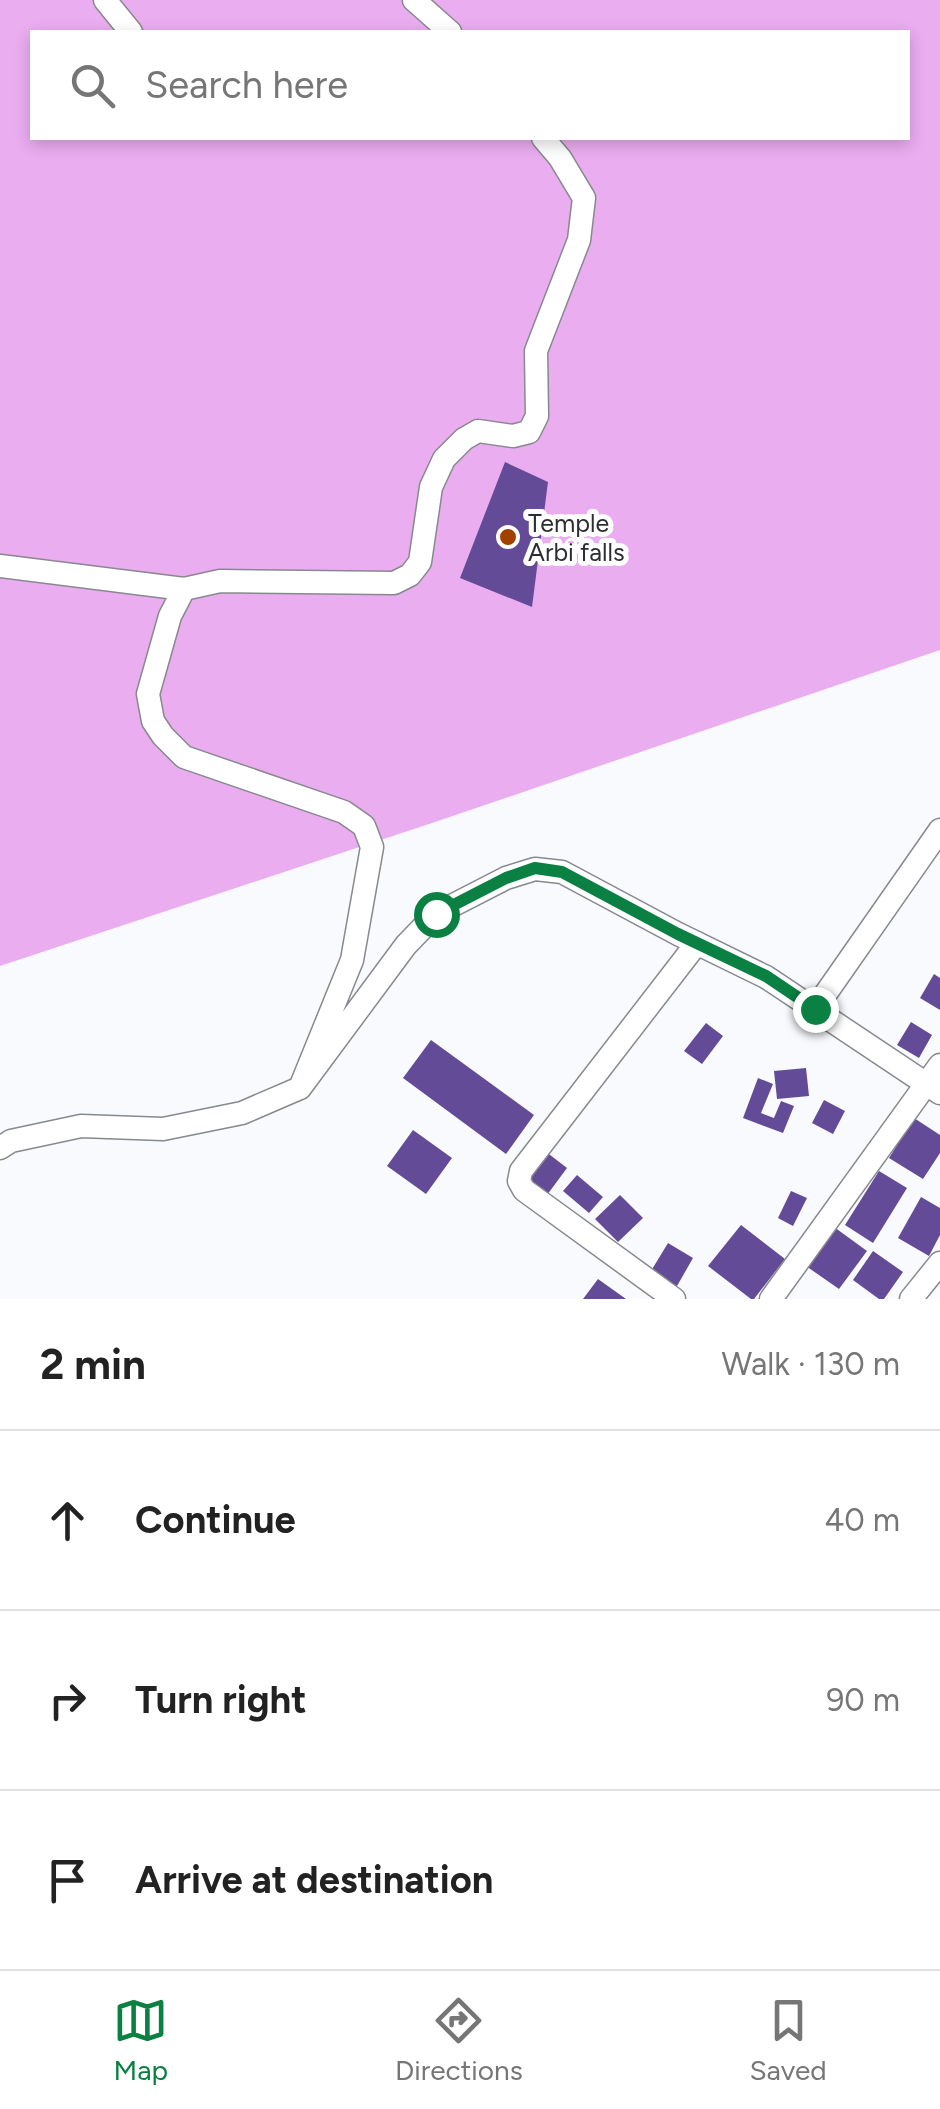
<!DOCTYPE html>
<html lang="en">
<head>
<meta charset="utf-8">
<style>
  body { margin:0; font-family:Figtree,sans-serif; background:#f2f2f2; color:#222 }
  .stop { position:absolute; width:30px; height:30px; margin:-22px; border:8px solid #0b8043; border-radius:50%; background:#fff }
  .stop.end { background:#0b8043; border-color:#fff; box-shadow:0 2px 10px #0008 }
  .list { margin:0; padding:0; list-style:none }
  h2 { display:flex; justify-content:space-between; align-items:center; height:130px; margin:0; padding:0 40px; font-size:42px }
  h2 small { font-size:32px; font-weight:400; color:#767676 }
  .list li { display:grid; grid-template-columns:65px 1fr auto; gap:30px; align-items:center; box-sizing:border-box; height:180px; padding:0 40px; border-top:2px solid #e0e0e0 }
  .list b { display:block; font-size:38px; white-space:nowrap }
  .list em { font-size:32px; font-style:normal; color:#767676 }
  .icon { flex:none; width:55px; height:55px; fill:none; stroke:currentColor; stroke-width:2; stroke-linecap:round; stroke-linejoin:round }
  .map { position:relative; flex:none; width:940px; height:1299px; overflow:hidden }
  .search { position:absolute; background:#fff; box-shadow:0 5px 15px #0003; left:30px; right:30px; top:30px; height:110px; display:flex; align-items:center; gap:25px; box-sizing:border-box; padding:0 35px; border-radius:0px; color:#767676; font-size:38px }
  .sheet { height:670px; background:#fff }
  nav { display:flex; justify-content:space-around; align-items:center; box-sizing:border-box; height:140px; border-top:2px solid #e0e0e0; background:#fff; font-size:28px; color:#767676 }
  nav a { display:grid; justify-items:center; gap:5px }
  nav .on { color:#0b8043 }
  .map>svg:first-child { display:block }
</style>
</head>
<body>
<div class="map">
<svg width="940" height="1299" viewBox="0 0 940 1299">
  <rect width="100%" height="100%" fill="#f8fafe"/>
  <!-- green -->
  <path fill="#eaadf0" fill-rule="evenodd" d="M0,0H940V650L435,822L0,966ZM32,32H908V138H32Z"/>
  <!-- building -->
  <path fill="#644b97" d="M505,462L548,482L532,607L460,578Z
    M934,974L940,978V1010L920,998Z
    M911,1022L932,1035L919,1058L897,1045Z
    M706,1023L723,1036L702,1064L684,1051Z
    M431,1040L534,1115L506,1154L403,1078Z
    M806,1068L809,1096L777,1099L774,1071Z
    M758,1078L773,1084L761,1113L774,1118L781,1101L794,1106L783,1133L743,1118Z
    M824,1100L845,1111L833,1134L812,1123Z
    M914,1118L940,1135V1153L923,1179L889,1158Z
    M413,1130L452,1158L426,1194L387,1166Z
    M541,1148L567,1168L547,1195L521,1176Z
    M879,1171L907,1188L873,1243L845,1225Z
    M577,1175L603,1197L589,1213L563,1191Z
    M791,1191L807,1198L793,1226L778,1218Z
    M620,1195L643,1218L618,1242L595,1219Z
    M921,1197L940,1208V1235L929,1256L898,1238Z
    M741,1225L785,1259L754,1299H751L708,1266Z
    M834,1227L867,1251L839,1289L806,1266Z
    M668,1243L693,1258L677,1286L651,1271Z
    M873,1251L903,1272L884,1299H879L853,1280Z
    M598,1279L626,1299H583Z"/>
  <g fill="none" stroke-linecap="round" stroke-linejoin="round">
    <defs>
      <path id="street" d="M105,0L131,32
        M414,0L450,32
        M0,566L184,589
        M815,1009L940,830
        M300,1088L352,960L372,847L364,826L344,812L184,757L163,736L153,721L148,694L170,616L184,589L220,581L394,583L410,575L420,562L431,487L444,459L464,439L478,431L513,436L529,432L537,416L536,351L579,240L584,198L560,158L543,138
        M0,1148L11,1141L81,1126L163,1129L242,1113L300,1088L406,945L436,914L506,878L535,869L562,872L678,934L766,977L940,1093
        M674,1299L524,1190L519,1181L521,1171L697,943
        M771,1299L940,1065
        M911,1299L940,1263"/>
    </defs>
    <!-- street casing -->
    <use href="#street" stroke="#87898f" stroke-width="25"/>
    <!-- street -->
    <use href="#street" stroke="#fff" stroke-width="22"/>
  </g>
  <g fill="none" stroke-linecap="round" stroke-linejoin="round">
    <!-- route -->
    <path stroke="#0b8043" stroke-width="12" d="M436,914L506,878L535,868L562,872L678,934L766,976L815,1009"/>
  </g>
  <!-- markers -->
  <circle fill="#a24000" stroke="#fff" stroke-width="4" cx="508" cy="537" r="10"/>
  <g text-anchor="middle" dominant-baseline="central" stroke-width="10" stroke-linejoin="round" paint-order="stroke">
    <!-- poi labels -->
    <g font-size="25" fill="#2d2e31" stroke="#fff" text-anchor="start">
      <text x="528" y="523">Temple<tspan x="528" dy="29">Arbi falls</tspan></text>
    </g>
  </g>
</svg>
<div class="stop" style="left:436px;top:914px"></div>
<div class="stop end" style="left:815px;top:1009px"></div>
<div class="search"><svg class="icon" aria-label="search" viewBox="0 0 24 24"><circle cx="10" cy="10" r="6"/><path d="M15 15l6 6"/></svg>Search here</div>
</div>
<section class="sheet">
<h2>2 min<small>Walk · 130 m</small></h2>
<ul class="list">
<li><svg class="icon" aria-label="ahead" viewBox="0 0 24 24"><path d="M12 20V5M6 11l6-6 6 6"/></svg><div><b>Continue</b></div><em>40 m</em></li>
<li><svg class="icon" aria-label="right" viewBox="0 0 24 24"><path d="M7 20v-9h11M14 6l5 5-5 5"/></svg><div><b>Turn right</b></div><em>90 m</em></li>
<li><svg class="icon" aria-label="arrive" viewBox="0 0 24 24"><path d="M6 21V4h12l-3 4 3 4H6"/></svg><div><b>Arrive at destination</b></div></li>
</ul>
</section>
<nav>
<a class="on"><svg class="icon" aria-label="map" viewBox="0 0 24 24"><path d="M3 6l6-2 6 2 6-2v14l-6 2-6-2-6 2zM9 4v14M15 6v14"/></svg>Map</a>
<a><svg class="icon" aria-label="directions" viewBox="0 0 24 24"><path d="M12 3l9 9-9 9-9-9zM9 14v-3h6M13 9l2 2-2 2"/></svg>Directions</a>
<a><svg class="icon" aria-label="saved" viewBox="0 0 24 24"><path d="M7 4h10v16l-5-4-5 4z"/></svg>Saved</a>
</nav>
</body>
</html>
